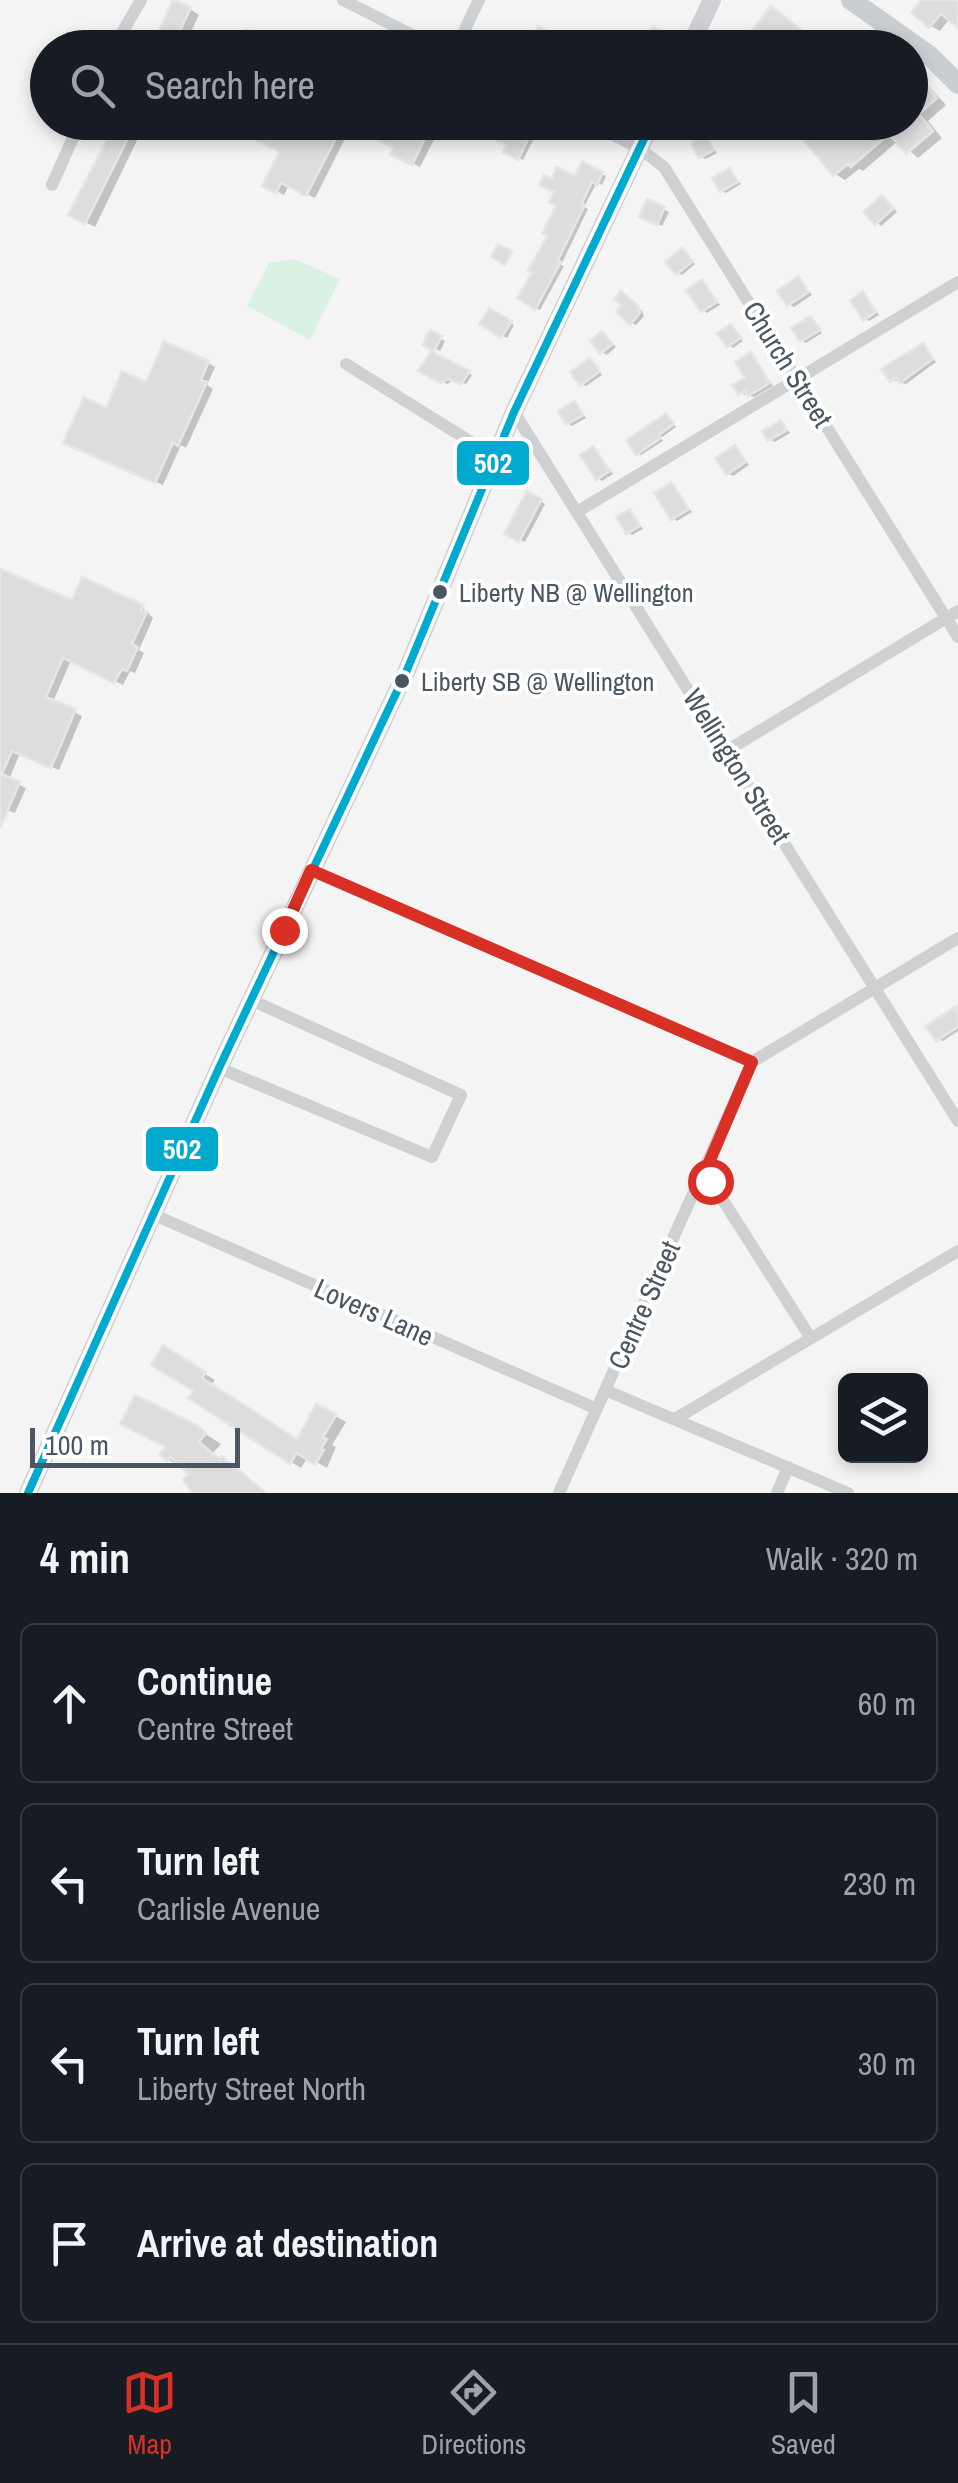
<!DOCTYPE html>
<html lang="en">
<head>
<meta charset="utf-8">
<style>
  body { margin:0; font-family:"Archivo Narrow",sans-serif; background:#20242c; color:#f1f3f6 }
  .controls { position:absolute; right:30px; bottom:30px; display:grid; overflow:hidden; border-radius:15px; box-shadow:0 5px 15px #0003 }
  .controls button { width:90px; height:90px; display:grid; place-items:center; padding:0; border:0; border-bottom:2px solid #363941; background:#171b24; color:#f1f3f6; font:50px sans-serif }
  .scale { position:absolute; left:30px; bottom:25px; width:210px; box-sizing:border-box; padding-left:10px; border:5px solid #4a5661; border-top:0; font-size:28px; line-height:35px; white-space:nowrap; color:#4a5661; -webkit-text-stroke:8px #fff; paint-order:stroke }
  .stop { position:absolute; width:30px; height:30px; margin:-22px; border:8px solid #d93025; border-radius:50%; background:#fff }
  .stop.end { background:#d93025; border-color:#fff; box-shadow:0 2px 10px #0008 }
  .list { margin:0; padding:0; list-style:none }
  h2 { display:flex; justify-content:space-between; align-items:center; height:130px; margin:0; padding:0 40px; font-size:42px }
  h2 small { font-size:32px; font-weight:400; color:#9ea1a6 }
  .list li { display:grid; grid-template-columns:65px 1fr auto; gap:30px; align-items:center; box-sizing:border-box; height:160px; margin:0 20px 20px; padding:0 20px; border:2px solid #363941; border-radius:15px }
  .list b { display:block; font-size:38px; white-space:nowrap }
  .list p { margin:0; font-size:32px; white-space:nowrap; color:#9ea1a6 }
  .list em { font-size:32px; font-style:normal; color:#9ea1a6 }
  .icon { flex:none; width:55px; height:55px; fill:none; stroke:currentColor; stroke-width:2; stroke-linecap:round; stroke-linejoin:round }
  .map { position:relative; flex:none; width:958px; height:1493px; overflow:hidden }
  .search { position:absolute; background:#171b24; box-shadow:0 5px 15px #0003; left:30px; right:30px; top:30px; height:110px; display:flex; align-items:center; gap:25px; box-sizing:border-box; padding:0 35px; border-radius:55px; color:#9ea1a6; font-size:38px }
  .sheet { height:850px; background:#171b24 }
  nav { display:flex; justify-content:space-around; align-items:center; box-sizing:border-box; height:140px; border-top:2px solid #363941; background:#171b24; font-size:28px; color:#9ea1a6 }
  nav a { display:grid; justify-items:center; gap:5px }
  nav .on { color:#d93025 }
  .map>svg:first-child { display:block }
</style>
</head>
<body>
<div class="map">
<svg width="958" height="1493" viewBox="0 0 958 1493">
  <rect width="100%" height="100%" fill="#f4f4f4"/>
  <!-- green -->
  <path fill="#d9f2e3" d="M294,259L340,279L310,340L247,306L269,263Z"/>
  <!-- shadow -->
  <path fill="#0003" d="M925,0H946L958,8V25L950,18L940,31L931,26L915,13Z
    M190,9L199,15L183,48H154Z
    M910,66L946,105L928,121L942,138L918,158L898,141L863,171L859,169L845,180L835,174L824,122H910Z
    M118,122H146L95,227L81,220Z
    M267,122H443L420,167L394,154L397,148L352,125L315,198L289,185L284,195L265,185L283,151Z
    M497,122L533,140L523,160L506,151L509,145Z
    M706,138L717,153L706,159L701,157Z
    M583,165L606,176L602,185L597,182L584,207L588,209L561,265L564,266L540,310L520,297L536,272Z
    M730,171L741,184L726,193L721,190Z
    M887,201L897,212L881,226L867,212Z
    M648,202L669,212L662,226L643,216Z
    M682,251L695,264L682,275L677,273Z
    M798,279L812,295L794,307L789,304Z
    M702,282L720,305L707,313L703,310Z
    M863,294L879,315L869,321L865,319Z
    M626,296L642,311L644,316L636,325L632,323Z
    M490,311L514,325L507,338L482,324Z
    M811,319L822,333L806,343L801,340Z
    M731,327L743,341L733,348L729,345Z
    M431,333L445,341L440,351L426,344Z
    M603,334L616,347L607,355L602,352Z
    M923,346L936,362L906,384L892,380Z
    M432,354L472,375L466,384L454,380L447,384L421,370Z
    M751,355L773,386L754,397L740,393L748,379Z
    M208,363L215,367L207,385L213,389L186,448L181,445L163,485L74,446L108,411L147,385Z
    M594,364L602,375L586,386L582,384Z
    M575,404L586,418L572,426L567,423Z
    M666,416L676,427L661,438L663,441L641,455L637,453Z
    M781,423L790,433L775,442L770,439Z
    M735,448L749,465L733,476L728,473Z
    M593,449L613,474L602,481L598,478Z
    M671,485L692,512L677,521L673,518Z
    M528,495L545,504L525,542L508,533Z
    M630,512L643,529L632,535L628,532Z
    M0,572L74,603L142,607L153,618L139,650L144,653L135,673L130,671L123,685L71,660L53,702L82,716L59,770L20,753L9,780L26,788L15,813L0,807Z
    M958,1008V1031L943,1041L938,1039Z
    M164,1349L215,1380L211,1386L298,1442L324,1409L346,1422L332,1445L336,1447L327,1468L308,1457L301,1468L291,1462L196,1390Z
    M196,1428L221,1444L213,1453L267,1493H197L192,1474L168,1459Z"/>
  <!-- building -->
  <path fill="#ddddde" stroke="#e5e6e7" stroke-width="2.5" d="M173,0L191,7L172,48H151Z
    M921,0H958V28L941,14L929,28L911,13Z
    M771,6L807,34L797,48H775L752,30Z
    M538,26L581,48H541L530,42Z
    M653,26L671,36L665,48L645,40Z
    M246,29L283,48H236Z
    M910,67L937,98L919,114L933,131L906,154L889,134L851,167L848,164L833,176L802,138L820,122H910Z
    M116,122H136L85,224L68,215Z
    M264,122H433L412,165L390,155L393,148L344,123L306,196L281,183L276,193L262,186L279,152L256,140Z
    M459,122H502L530,135L518,160L503,152L506,145Z
    M706,135L714,150L699,158L691,144Z
    M582,161L603,172L597,185L592,182L582,203L585,205L558,260L561,262L535,310L517,298L532,273L528,271L547,236L542,233L556,206L549,202L554,192L539,185L544,175L552,178L557,167L575,176Z
    M730,168L738,182L720,192L712,178Z
    M882,195L894,208L875,225L863,212Z
    M647,199L665,207L657,225L639,217Z
    M498,244L512,251L505,265L491,257Z
    M682,248L693,261L676,275L665,262Z
    M798,276L809,292L787,306L777,291Z
    M702,279L717,302L701,312L686,290Z
    M621,291L638,306L640,313L630,325L616,312L621,305L614,299Z
    M863,291L876,312L863,321L850,300Z
    M489,308L512,321L501,338L479,324Z
    M811,316L820,330L800,342L791,328Z
    M731,324L741,338L727,347L717,333Z
    M430,330L442,336L434,351L422,345Z
    M602,331L613,344L600,354L590,341Z
    M164,341L209,361L201,380L207,382L178,446L173,443L155,483L63,443L84,397L106,408L122,371L146,382Z
    M923,343L933,359L900,383L896,378L890,382L881,369Z
    M431,351L470,371L461,384L448,379L440,383L418,371Z
    M751,352L770,383L748,396L745,391L738,395L732,385L745,378L735,362Z
    M590,358L600,371L580,386L570,372Z
    M575,401L583,415L566,425L558,411Z
    M666,413L674,424L659,435L661,438L636,455L626,440Z
    M781,420L787,430L768,441L762,431Z
    M735,445L746,462L726,475L715,458Z
    M593,446L610,471L596,480L580,455Z
    M671,482L689,509L671,520L654,493Z
    M527,491L542,499L519,542L504,534Z
    M630,509L640,526L626,534L616,517Z
    M0,569L72,600L82,577L144,605L141,610L147,612L132,644L138,647L127,671L122,669L114,683L63,658L46,697L76,709L51,768L12,751L2,774L20,782L0,828Z
    M958,1005V1027L936,1041L925,1026Z
    M163,1345L206,1372L202,1378L297,1439L316,1404L337,1414L323,1437L327,1439L321,1449L324,1450L315,1465L297,1453L290,1464L188,1398L193,1391L151,1365Z
    M135,1395L197,1425L206,1433L199,1442L219,1459L222,1456L266,1493H192L183,1479L188,1474L171,1457L167,1461L159,1454L165,1447L120,1424Z"/>
  <g fill="none" stroke-linecap="round" stroke-linejoin="round">
    <!-- minor -->
    <path stroke="#ced0d2" stroke-width="12" d="M343,0L438,48
      M113,48L141,0
      M456,48L479,0
      M588,122L639,148L664,167L958,637
      M52,185L80,122
      M346,364L495,457
      M514,412L958,1121
      M577,512L958,282
      M728,750L958,611
      M311,870L752,1062
      M752,1062L958,938
      M219,1068L432,1157L461,1095L251,1000
      M705,1172L810,1337
      M152,1214L597,1409
      M605,1390L848,1493
      M675,1419L958,1251
      M559,1493L752,1062
      M777,1493L788,1467"/>
    <!-- secondary -->
    <path stroke="#ced0d4" stroke-width="18" d="M689,48L712,0
      M28,1493L219,1068L407,670L514,412L652,122"/>
    <!-- primary -->
    <path stroke="#caced1" stroke-width="20" d="M851,0L930,56L958,84"/>
    <defs>
      <path id="bus-1" d="M28,1493L219,1068L407,670L514,412L652,122"/>
    </defs>
    <!-- bus-1 casing -->
    <use href="#bus-1" stroke="#fff" stroke-width="15"/>
    <!-- bus-1 -->
    <use href="#bus-1" stroke="#00a9ce" stroke-width="8"/>
  </g>
  <g fill="none" stroke-linecap="round" stroke-linejoin="round">
    <!-- route -->
    <path stroke="#d93025" stroke-width="12" d="M284,930L311,870L752,1062L705,1172L710,1181"/>
  </g>
  <!-- markers -->
  <g fill="#4a5661" stroke="#fff" stroke-width="4">
    <circle cx="440" cy="592" r="9"/>
    <circle cx="402" cy="681" r="9"/>
  </g>
  <g text-anchor="middle" dominant-baseline="central" stroke-width="8" stroke-linejoin="round" paint-order="stroke">
    <!-- bus labels -->
    <g font-size="26" fill="#4a5661" stroke="#fff" text-anchor="start">
      <text x="459" y="592">Liberty NB @ Wellington</text>
      <text x="421" y="681">Liberty SB @ Wellington</text>
    </g>
    <!-- street labels -->
    <g font-size="28" fill="#4a5661" stroke="#fff">
      <text transform="translate(788 364) rotate(58)">Church Street</text>
      <text transform="translate(737 766) rotate(58)">Wellington Street</text>
      <text transform="translate(644 1305) rotate(-66)">Centre Street</text>
      <text transform="translate(374 1312) rotate(24)">Lovers Lane</text>
    </g>
  </g>
  <g stroke="#fff" stroke-width="4">
    <rect x="455" y="439" width="76" height="48" rx="10" fill="#00a9ce"/>
    <rect x="144" y="1125" width="76" height="48" rx="10" fill="#00a9ce"/>
  </g>
  <g font-size="28" text-anchor="middle" font-weight="bold" fill="#fff">
    <text x="493" y="473">502</text>
    <text x="182" y="1159">502</text>
  </g>
</svg>
<div class="controls">
<button><svg class="icon" aria-label="layers" viewBox="0 0 24 24"><path d="M12 4l9 5-9 5-9-5zM3 14l9 5 9-5"/></svg></button>
</div>
<div class="scale">100 m</div>
<div class="stop" style="left:710px;top:1181px"></div>
<div class="stop end" style="left:284px;top:930px"></div>
<div class="search"><svg class="icon" aria-label="search" viewBox="0 0 24 24"><circle cx="10" cy="10" r="6"/><path d="M15 15l6 6"/></svg>Search here</div>
</div>
<section class="sheet">
<h2>4 min<small>Walk · 320 m</small></h2>
<ul class="list">
<li><svg class="icon" aria-label="ahead" viewBox="0 0 24 24"><path d="M12 20V5M6 11l6-6 6 6"/></svg><div><b>Continue</b><p>Centre Street</p></div><em>60 m</em></li>
<li><svg class="icon" aria-label="left" viewBox="0 0 24 24"><path d="M17 20v-9H6M10 6l-5 5 5 5"/></svg><div><b>Turn left</b><p>Carlisle Avenue</p></div><em>230 m</em></li>
<li><svg class="icon" aria-label="left" viewBox="0 0 24 24"><path d="M17 20v-9H6M10 6l-5 5 5 5"/></svg><div><b>Turn left</b><p>Liberty Street North</p></div><em>30 m</em></li>
<li><svg class="icon" aria-label="arrive" viewBox="0 0 24 24"><path d="M6 21V4h12l-3 4 3 4H6"/></svg><div><b>Arrive at destination</b></div></li>
</ul>
</section>
<nav>
<a class="on"><svg class="icon" aria-label="map" viewBox="0 0 24 24"><path d="M3 6l6-2 6 2 6-2v14l-6 2-6-2-6 2zM9 4v14M15 6v14"/></svg>Map</a>
<a><svg class="icon" aria-label="directions" viewBox="0 0 24 24"><path d="M12 3l9 9-9 9-9-9zM9 14v-3h6M13 9l2 2-2 2"/></svg>Directions</a>
<a><svg class="icon" aria-label="saved" viewBox="0 0 24 24"><path d="M7 4h10v16l-5-4-5 4z"/></svg>Saved</a>
</nav>
</body>
</html>
